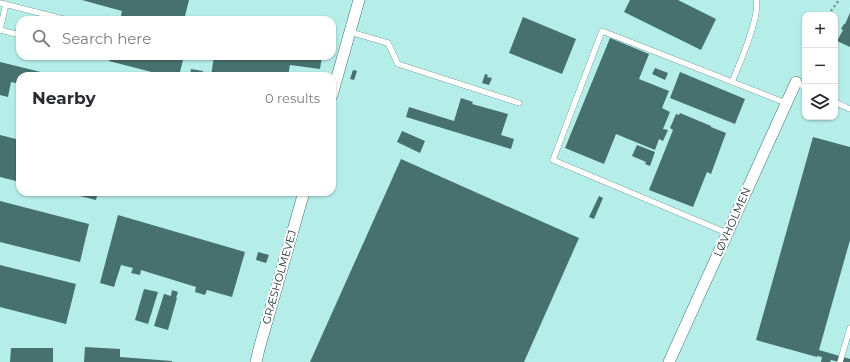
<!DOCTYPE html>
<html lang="en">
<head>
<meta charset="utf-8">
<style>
  body { margin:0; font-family:Montserrat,sans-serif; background:#f7f7f7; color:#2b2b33 }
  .controls { position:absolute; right:12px; top:12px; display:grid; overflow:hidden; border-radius:8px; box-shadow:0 1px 3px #0004 }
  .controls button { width:36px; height:36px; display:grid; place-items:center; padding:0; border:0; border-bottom:1px solid #e1e1e2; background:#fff; color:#2b2b33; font:20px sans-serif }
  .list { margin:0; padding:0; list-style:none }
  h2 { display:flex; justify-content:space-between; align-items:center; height:52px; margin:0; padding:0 16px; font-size:17px }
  h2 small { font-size:13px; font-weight:400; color:#7c7c81 }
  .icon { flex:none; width:22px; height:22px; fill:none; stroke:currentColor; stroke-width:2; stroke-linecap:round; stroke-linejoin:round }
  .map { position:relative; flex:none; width:850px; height:362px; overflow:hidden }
  .search { position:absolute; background:#fff; box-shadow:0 1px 3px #0004; left:16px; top:16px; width:320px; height:44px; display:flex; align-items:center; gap:10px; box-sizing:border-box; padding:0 14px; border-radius:12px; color:#7c7c81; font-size:15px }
  .panel { position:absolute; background:#fff; box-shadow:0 1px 3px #0004; left:16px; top:72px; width:320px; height:124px; border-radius:12px }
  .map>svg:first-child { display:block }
</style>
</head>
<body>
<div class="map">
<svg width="850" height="362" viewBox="0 0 850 362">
  <rect width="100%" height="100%" fill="#cbfaf6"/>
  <!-- built -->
  <path fill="#b5ede9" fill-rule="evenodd" d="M0,0H850V362H0ZM805,15H835V117H805ZM20,20H332V56H20ZM20,76H332V192H20Z"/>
  <!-- building -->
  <path fill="#46716f" d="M82,0H189L184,20H120L122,11Z
    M630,0H678L716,19L701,50L624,12Z
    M850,13V47L837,41L843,30L841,29L844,24H845Z
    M206,16L231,19V20H205Z
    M523,17L576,39L562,74L509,53Z
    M610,38L649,54L639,79L669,91L662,108L670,112L663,129L668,130L663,141L659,139L655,150L616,134L604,164L565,148Z
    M111,56H184L179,76H167L109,61Z
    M214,56H322L320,69L290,65L288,76H211Z
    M0,62L53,75L52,76H20V84L11,82L8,97L0,95Z
    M655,68L668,73L665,80L652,74Z
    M191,69L203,71L202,76H190Z
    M353,70L357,71L354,80L350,79Z
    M680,72L745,99L735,124L670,98Z
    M485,74L488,75L487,77L492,78L489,85L482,83Z
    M461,98L473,102L472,104L508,114L501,135L514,139L511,149L406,117L409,107L454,121Z
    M680,113L711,126V127L726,133L711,174L707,172L693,207L649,190L673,130L670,128L676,114L679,115Z
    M402,131L425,141L420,153L397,142Z
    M0,135L20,140V182L0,177Z
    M813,137L850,147V240L819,350L850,359V362H839L831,360L830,362H821L822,357L817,356V357L756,340Z
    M637,145L655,152L650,166L645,164L646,162L632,156Z
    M401,159L579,238L524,362H310Z
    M64,192H98L96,200Z
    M599,196L603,198L594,219L589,217Z
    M0,201L89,224L80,262L0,242Z
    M118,215L245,252L232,297L207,290L205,295L195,292L196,287L141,270L140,275L131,273L133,268L121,265L114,287L100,283Z
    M258,252L269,255L266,263L256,260Z
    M0,265L76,284L66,324L0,307Z
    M144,289L158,292L148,324L135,320Z
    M172,290L178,292L176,298H177L168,330L154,326L164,294L171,296Z
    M85,347L120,349V357L172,361V362H84Z
    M11,348H53V362H10Z"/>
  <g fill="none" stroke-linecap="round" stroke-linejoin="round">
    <defs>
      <path id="lane" d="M0,3L67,20
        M0,29L6,4
        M0,30L20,35
        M350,32L388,43L398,64L519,103
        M732,82C739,65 761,15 756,0
        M796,82L805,87
        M835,102L850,109
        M727,233L553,160L602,31L786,103
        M840,362L850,328"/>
      <path id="street" d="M332,95L359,0
        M256,362L259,349L304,192
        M669,362L796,82"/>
    </defs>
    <!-- lane casing -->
    <use href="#lane" stroke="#46716f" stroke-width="6"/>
    <!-- street casing -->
    <use href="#street" stroke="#46716f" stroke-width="12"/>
    <!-- path -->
    <path stroke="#769795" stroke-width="2.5" stroke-dasharray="2 3" stroke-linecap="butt" d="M828,15L839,0
      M803,75L805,51"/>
    <!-- lane -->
    <use href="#lane" stroke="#fff" stroke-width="5.5"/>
    <!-- street -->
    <use href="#street" stroke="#fff" stroke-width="11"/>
  </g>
  <g text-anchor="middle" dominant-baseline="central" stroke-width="4" stroke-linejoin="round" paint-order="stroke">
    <!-- street labels -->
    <g font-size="11" fill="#203332" stroke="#fff">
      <text transform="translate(732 222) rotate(-66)">LØVHOLMEN</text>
      <text transform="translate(279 277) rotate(-74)">GRÆSHOLMEVEJ</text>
    </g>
  </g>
</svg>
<div class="controls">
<button>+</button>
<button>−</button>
<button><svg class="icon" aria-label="layers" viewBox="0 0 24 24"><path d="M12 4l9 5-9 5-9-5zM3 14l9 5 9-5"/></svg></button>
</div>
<div class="search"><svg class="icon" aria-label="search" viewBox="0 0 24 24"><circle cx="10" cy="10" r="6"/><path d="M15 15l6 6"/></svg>Search here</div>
<section class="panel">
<h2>Nearby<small>0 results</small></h2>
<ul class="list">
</ul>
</section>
</div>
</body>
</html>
